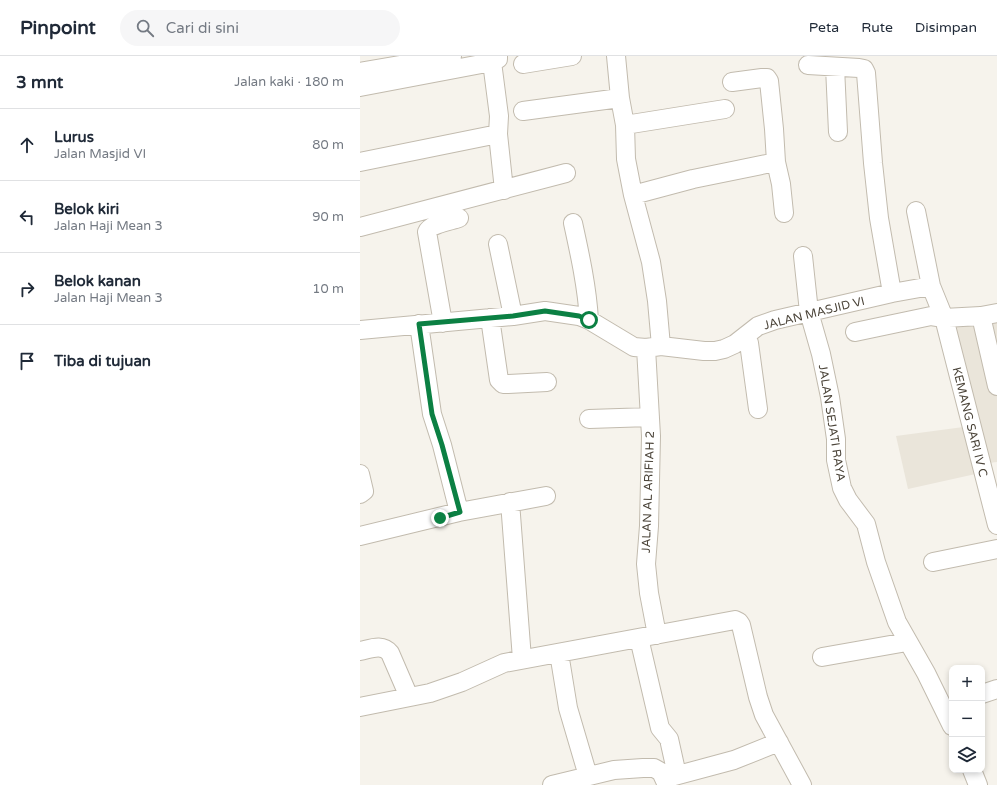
<!DOCTYPE html>
<html lang="id">
<head>
<meta charset="utf-8">
<style>
  body { margin:0; font-family:"Varela Round",sans-serif; background:#f6f6f7; color:#1f2937 }
  .controls { position:absolute; right:12px; bottom:12px; display:grid; overflow:hidden; border-radius:8px; box-shadow:0 2px 6px #0003 }
  .controls button { width:36px; height:36px; display:grid; place-items:center; padding:0; border:0; border-bottom:1px solid #e0e1e3; background:#fff; color:#1f2937; font:20px sans-serif }
  .stop { position:absolute; width:12px; height:12px; margin:-9px; border:3px solid #0b8043; border-radius:50%; background:#fff }
  .stop.end { background:#0b8043; border-color:#fff; box-shadow:0 1px 4px #0008 }
  .list { margin:0; padding:0; list-style:none }
  h2 { display:flex; justify-content:space-between; align-items:center; height:52px; margin:0; padding:0 16px; font-size:17px }
  h2 small { font-size:13px; font-weight:400; color:#747a83 }
  .list li { display:grid; grid-template-columns:26px 1fr auto; gap:12px; align-items:center; box-sizing:border-box; height:72px; padding:0 16px; border-top:1px solid #e0e1e3 }
  .list b { display:block; font-size:15px; white-space:nowrap }
  .list p { margin:0; font-size:13px; white-space:nowrap; color:#747a83 }
  .list em { font-size:13px; font-style:normal; color:#747a83 }
  .icon { flex:none; width:22px; height:22px; fill:none; stroke:currentColor; stroke-width:2; stroke-linecap:round; stroke-linejoin:round }
  .map { position:relative; flex:none; width:637px; height:729px; overflow:hidden }
  header { display:flex; align-items:center; gap:24px; box-sizing:border-box; height:56px; padding:0 20px; background:#fff; border-bottom:1px solid #e0e1e3 }
  header strong { font-size:19px }
  nav { display:flex; gap:22px; margin-inline-start:auto; font-size:14px }
  .search { width:280px; height:36px; background:#f6f6f7; display:flex; align-items:center; gap:10px; box-sizing:border-box; padding:0 14px; border-radius:22px; color:#747a83; font-size:15px }
  main { display:flex }
  aside { flex:1; background:#fff }
  .map>svg:first-child { display:block }
</style>
</head>
<body>
<header>
<strong>Pinpoint</strong>
<div class="search"><svg class="icon" aria-label="search" viewBox="0 0 24 24"><circle cx="10" cy="10" r="6"/><path d="M15 15l6 6"/></svg>Cari di sini</div>
<nav><a>Peta</a><a>Rute</a><a>Disimpan</a></nav>
</header>
<main>
<aside>
<h2>3 mnt<small>Jalan kaki · 180 m</small></h2>
<ul class="list">
<li><svg class="icon" aria-label="ahead" viewBox="0 0 24 24"><path d="M12 20V5M6 11l6-6 6 6"/></svg><div><b>Lurus</b><p>Jalan Masjid VI</p></div><em>80 m</em></li>
<li><svg class="icon" aria-label="left" viewBox="0 0 24 24"><path d="M17 20v-9H6M10 6l-5 5 5 5"/></svg><div><b>Belok kiri</b><p>Jalan Haji Mean 3</p></div><em>90 m</em></li>
<li><svg class="icon" aria-label="right" viewBox="0 0 24 24"><path d="M7 20v-9h11M14 6l5 5-5 5"/></svg><div><b>Belok kanan</b><p>Jalan Haji Mean 3</p></div><em>10 m</em></li>
<li><svg class="icon" aria-label="arrive" viewBox="0 0 24 24"><path d="M6 21V4h12l-3 4 3 4H6"/></svg><div><b>Tiba di tujuan</b></div></li>
</ul>
</aside>
<div class="map">
<svg width="637" height="729" viewBox="0 0 637 729">
  <rect width="100%" height="100%" fill="#f6f3ec"/>
  <!-- residential -->
  <path fill="#eae5da" d="M637,257V406L621,408L620,417L548,433L536,380L611,370L584,262Z"/>
  <g fill="none" stroke-linecap="round" stroke-linejoin="round">
    <defs>
      <path id="minor" d="M256,0L260,42L265,69L266,103L273,139L291,206L297,245L301,290
        M132,6L139,60L138,78L144,134
        M163,8L212,0
        M448,9L499,12L504,13L506,17L513,107L519,162L532,237
        M475,11L478,76
        M0,16L92,0
        M372,26L402,22H407L409,25L414,73L416,106L421,128L424,157
        M0,31L132,6L138,3V0
        M163,55L260,42
        M265,69L365,53
        M0,106L138,78
        M273,139L333,123L416,106
        M556,155L571,230L584,262L621,260L637,257
        M213,167C220,199 227,231 229,264
        M0,171L206,117
        M138,188L153,260
        M443,200L449,256L461,298L470,341L476,383V404L482,432L488,444L506,468L516,506L537,566L566,617L592,670
        M621,260L637,330
        M130,262L139,324L143,328H148L187,326
        M83,267L67,176C70,168 91,165 99,162
        M0,274L153,260L185,255L219,260L229,264L274,291L286,292L301,290L344,295H355L364,293L375,288L398,270L415,264L532,237L571,230
        M495,276L571,260L584,262L637,469
        M385,280L389,287L398,353
        M286,292L291,380L289,470L286,508L289,537L297,579
        M229,363L290,361
        M0,418L4,435L0,438
        M150,446L162,603
        M99,456L186,440
        M0,480L99,456L82,389L72,358L59,268
        M573,506L637,493
        M279,582L300,672L309,683L317,719
        M0,595C10,593 22,587 30,597L49,641
        M199,597L208,652L228,720
        M462,601L547,586
        M622,638L637,633
        M0,651L70,637L102,626L144,607L375,564L379,566L381,569L398,641L404,659L442,729
        M612,714L618,729
        M307,722L374,704L419,686
        M192,729L254,714L283,712H294L301,716L307,729"/>
    </defs>
    <!-- minor casing -->
    <use href="#minor" stroke="#c2bbae" stroke-width="20"/>
    <!-- minor -->
    <use href="#minor" stroke="#fff" stroke-width="18"/>
  </g>
  <g fill="none" stroke-linecap="round" stroke-linejoin="round">
    <!-- route -->
    <path stroke="#0b8043" stroke-width="5" d="M80,462L100,456L82,389L72,358L59,268L153,260L185,255L219,260L229,264"/>
  </g>
  <g text-anchor="middle" dominant-baseline="central" stroke-width="4" stroke-linejoin="round" paint-order="stroke">
    <!-- street labels -->
    <g font-size="12" fill="#4b4439" stroke="#fff">
      <text transform="translate(454 257) rotate(-14)">JALAN MASJID VI</text>
      <text transform="translate(610 366) rotate(76)">KEMANG SARI IV C</text>
      <text transform="translate(472 367) rotate(81)">JALAN SEJATI RAYA</text>
      <text transform="translate(288 436) rotate(-88)">JALAN AL ARIFIAH 2</text>
    </g>
  </g>
</svg>
<div class="controls">
<button>+</button>
<button>−</button>
<button><svg class="icon" aria-label="layers" viewBox="0 0 24 24"><path d="M12 4l9 5-9 5-9-5zM3 14l9 5 9-5"/></svg></button>
</div>
<div class="stop" style="left:229px;top:264px"></div>
<div class="stop end" style="left:80px;top:462px"></div>
</div>
</main>
</body>
</html>
